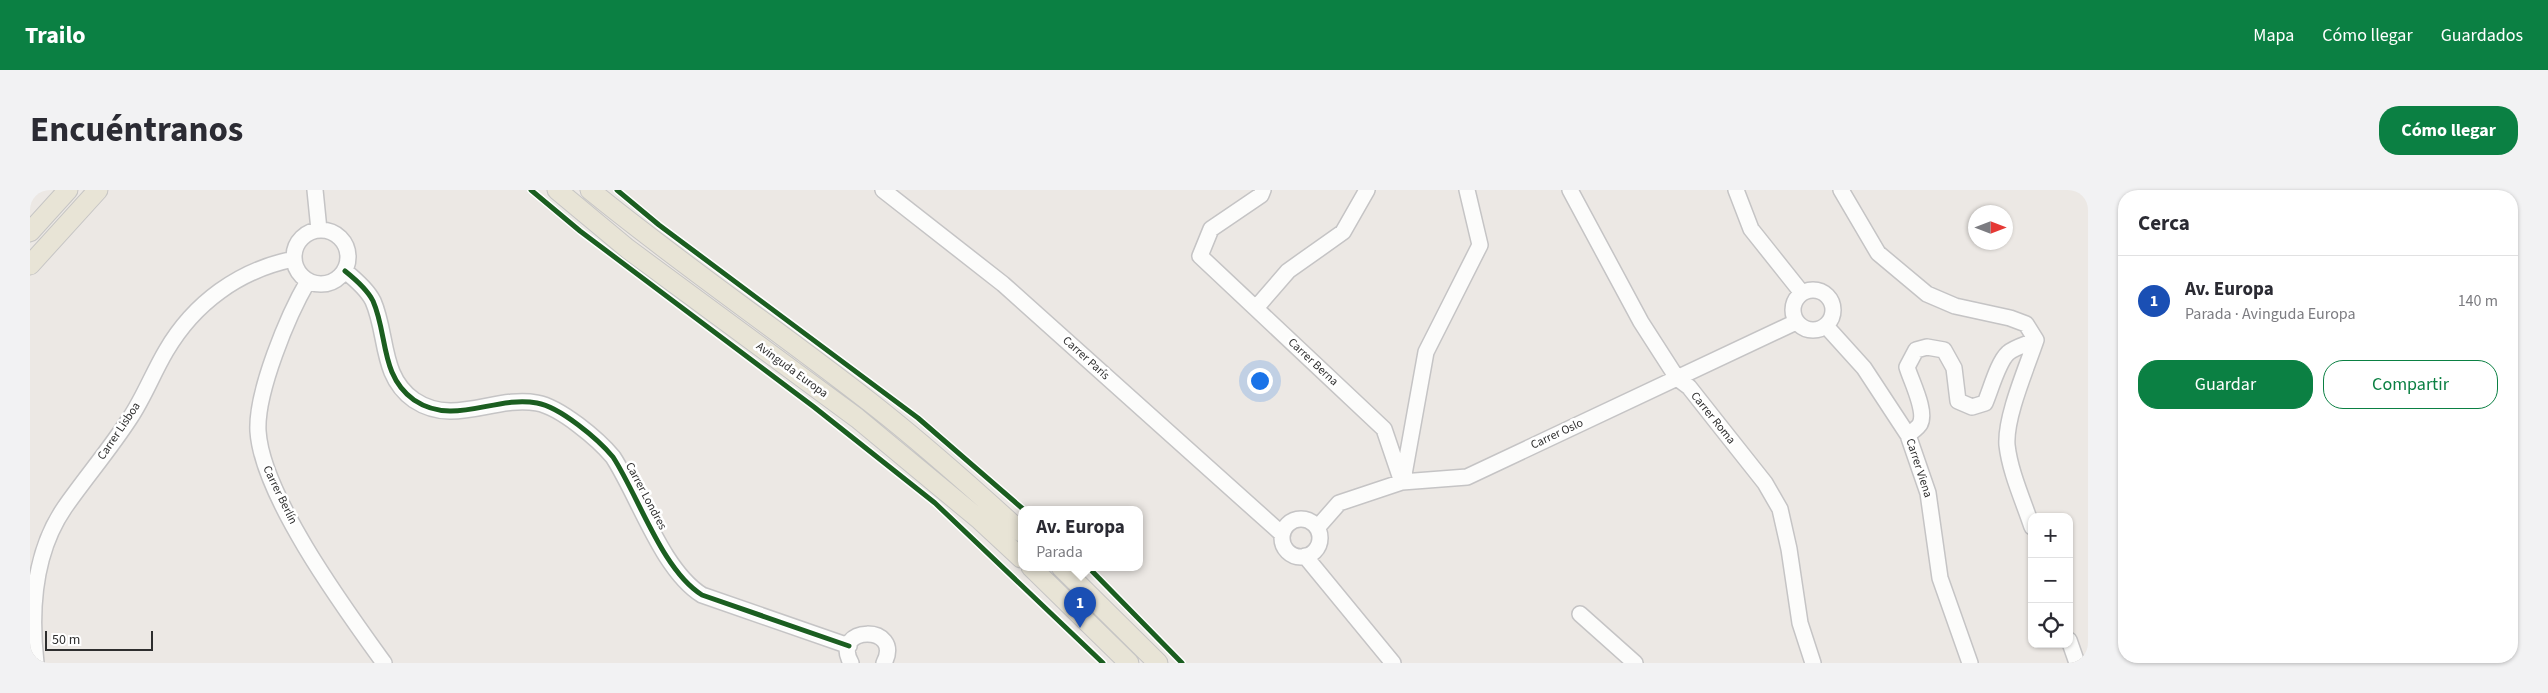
<!DOCTYPE html>
<html lang="es">
<head>
<meta charset="utf-8">
<style>
  body { margin:0; font-family:"Source Sans 3",sans-serif; background:#f2f2f3; color:#2b2b33 }
  .controls { position:absolute; right:15px; bottom:15px; display:grid; overflow:hidden; border-radius:10px; box-shadow:0 1px 4px #0004 }
  .controls button { width:45px; height:45px; display:grid; place-items:center; padding:0; border:0; border-bottom:1px solid #e1e1e2; background:#fff; color:#2b2b33; font:25px sans-serif }
  .compass { position:absolute; left:1938px; top:15px; width:45px; height:45px; border-radius:50%; background:#fff; box-shadow:0 1px 4px #0004; rotate:90deg }
  .scale { position:absolute; left:15px; bottom:12px; width:108px; box-sizing:border-box; padding-left:5px; border:2px solid #2e2e2e; border-top:0; font-size:14px; line-height:18px; white-space:nowrap; color:#2e2e2e; -webkit-text-stroke:4px #fff; paint-order:stroke }
  .you { position:absolute; left:1229px; top:190px; width:18px; height:18px; margin:-12px; border:4px solid #fff; border-radius:50%; background:#1a73e8; box-shadow:0 0 0 8px #1a73e833 }
  .badge { display:grid; place-items:center; width:32px; height:32px; border-radius:50%; background:#0b8043; color:#fff; font-size:16px; font-weight:700 }
  .pin { position:absolute; translate:-50% -41px; filter:drop-shadow(0 1px 2px #0008) }
  .pin::after { content:''; position:absolute; top:26px; width:18px; height:15px; background:inherit; clip-path:polygon(0 0,100% 0,50% 100%) }
  .popup { position:absolute; left:988px; top:316px; width:125px; height:65px; box-sizing:border-box; display:grid; place-content:center; border-radius:10px; background:#fff; filter:drop-shadow(0 1px 4px #0005); font-size:16px; white-space:nowrap; color:#7c7c81 }
  .popup b { font-size:19px; color:#2b2b33 }
  .popup::after { content:''; position:absolute; left:50%; top:100%; margin-left:-10px; border:10px solid transparent; border-top-color:#fff }
  .list { margin:0; padding:0; list-style:none }
  h2 { display:flex; justify-content:space-between; align-items:center; height:65px; margin:0; padding:0 20px; font-size:21px }
  h2 small { font-size:16px; font-weight:400; color:#7c7c81 }
  .list li { display:grid; grid-template-columns:32px 1fr auto; gap:15px; align-items:center; box-sizing:border-box; height:90px; padding:0 20px; border-top:1px solid #e1e1e2 }
  .list b { display:block; font-size:19px; white-space:nowrap }
  .list p { margin:0; font-size:16px; white-space:nowrap; color:#7c7c81 }
  .list em { font-size:16px; font-style:normal; color:#7c7c81 }
  .actions { display:flex; gap:10px; padding:15px 20px }
  .actions a { flex:1; padding:11px 0; border:1px solid #0b8043; border-radius:20px; text-align:center; font-size:18px; color:#0b8043 }
  .actions .main { background:#0b8043; color:#fff }
  .icon { flex:none; width:28px; height:28px; fill:none; stroke:currentColor; stroke-width:2; stroke-linecap:round; stroke-linejoin:round }
  .map { position:relative; flex:none; width:2058px; height:473px; overflow:hidden; border-radius:20px }
  header { display:flex; align-items:center; gap:30px; box-sizing:border-box; height:70px; padding:0 25px; background:#0b8043; color:#fff }
  header strong { font-size:24px }
  nav { display:flex; gap:28px; margin-inline-start:auto; font-size:18px }
  .intro { display:flex; align-items:center; justify-content:space-between; box-sizing:border-box; height:120px; padding:0 30px }
  h1 { margin:0; font-size:35px }
  .button { padding:12px 22px; border-radius:20px; background:#0b8043; color:#fff; font-size:18px; font-weight:700 }
  main { display:flex; gap:30px; padding:0 30px }
  aside { flex:1; background:#fff; border-radius:20px; box-shadow:0 1px 4px #0004 }
  .map>svg:first-child { display:block }
</style>
</head>
<body>
<header>
<strong>Trailo</strong>
<nav><a>Mapa</a><a>Cómo llegar</a><a>Guardados</a></nav>
</header>
<div class="intro"><h1>Encuéntranos</h1><a class="button">Cómo llegar</a></div>
<main>
<div class="map">
<svg width="2058" height="473" viewBox="0 0 2058 473">
  <rect width="100%" height="100%" fill="#ece8e4"/>
  <g fill="none" stroke-linecap="round" stroke-linejoin="round">
    <defs>
      <path id="minor" d="M285,0L289,40
        M853,0L973,94L1252,344
        M1233,0L1231,5L1181,39L1170,66L1354,239L1372,292
        M1540,0L1611,132L1647,188L1659,197L1689,235L1735,293L1750,319L1759,359L1770,433L1783,473
        M1706,0L1721,39L1772,103
        M1811,0L1848,63L1897,104L1925,116L1980,128L1996,134L2006,150C1997,177 1975,227 1977,255C1980,282 1993,310 2002,337
        M264 67a27 27 0 1 1 54 0a27 27 0 1 1-54 0Z
        M315,81C325,89 337,99 343,111C358,145 350,186 384,210C424,237 465,205 507,213C530,217 568,249 583,267C609,307 632,380 672,405L819,456
        M278,91C258,125 226,202 228,241C232,306 315,419 354,473
        M1763 120a20 20 0 1 1 40 0a20 20 0 1 1-40 0Z
        M1226,118L1258,81L1313,42L1337,0
        M1796,136L1834,178L1878,245L1898,303L1910,388L1940,473
        M1878,245C1881,242 1888,238 1890,234C1897,221 1881,191 1877,177L1886,160L1897,157L1914,160L1924,178L1928,211L1942,217L1955,213C1961,199 1968,172 1978,163C1985,157 1998,154 2006,150
        M1373,290L1396,162L1450,55L1437,0
        M1252 348a19 19 0 1 1 38 0a19 19 0 1 1-38 0Z
        M1287,338L1309,313L1372,292L1437,287L1766,132
        M1275,366L1363,473
        M1550,424L1605,473
        M2039,450L2047,473
        M6,473C0,420 4,362 35,317C56,287 80,259 100,228C114,207 123,183 136,161C164,113 209,80 264,69
        M821,473C800,435 874,434 854,473"/>
      <path id="major" d="M527,0L598,59L827,228L950,330L991,368
        M560,0C654,77 755,145 850,220C899,259 945,300 991,342
        M0,42L38,0
        M0,75L68,0
        M1001,377L1099,473
        M1031,377L1128,473"/>
    </defs>
    <!-- minor casing -->
    <use href="#minor" stroke="#c5c4c5" stroke-width="18"/>
    <!-- major casing -->
    <use href="#major" stroke="#c6c5c4" stroke-width="21"/>
    <!-- minor -->
    <use href="#minor" stroke="#fcfcfb" stroke-width="15"/>
    <!-- major -->
    <use href="#major" stroke="#e8e4d6" stroke-width="19"/>
    <defs>
      <path id="cycleway" d="M501,0L550,41L784,217L905,313L1073,473
        M587,0L629,35L888,228L993,319
        M315,81C325,89 337,99 343,111C358,145 350,186 384,210C424,237 465,205 507,213C530,217 568,249 583,267C609,307 632,380 672,405L819,456
        M1058,377L1152,473"/>
    </defs>
    <!-- cycleway casing -->
    <use href="#cycleway" stroke="#fff" stroke-width="8"/>
    <!-- cycleway -->
    <use href="#cycleway" stroke="#1b5e20" stroke-width="5"/>
  </g>
  <g text-anchor="middle" dominant-baseline="central" stroke-width="5" stroke-linejoin="round" paint-order="stroke">
    <!-- street labels -->
    <g font-size="12" fill="#2e2e2e" stroke="#fff">
      <text transform="translate(1056 168) rotate(42)">Carrer París</text>
      <text transform="translate(1283 172) rotate(43)">Carrer Berna</text>
      <text transform="translate(762 180) rotate(36)">Avinguda Europa</text>
      <text transform="translate(1683 228) rotate(51)">Carrer Roma</text>
      <text transform="translate(89 241) rotate(-56)">Carrer Lisboa</text>
      <text transform="translate(1527 244) rotate(-25)">Carrer Oslo</text>
      <text transform="translate(1889 278) rotate(72)">Carrer Viena</text>
      <text transform="translate(250 305) rotate(64)">Carrer Berlín</text>
      <text transform="translate(616 306) rotate(62)">Carrer Londres</text>
    </g>
  </g>
</svg>
<div class="controls">
<button>+</button>
<button>−</button>
<button><svg class="icon" aria-label="locate" viewBox="0 0 24 24"><circle cx="12" cy="12" r="6"/><path d="M12 2v4M12 18v4M2 12h4M18 12h4"/></svg></button>
</div>
<svg class="compass" viewBox="-18 -18 36 36"><path d="M0-13l5 13h-10z" fill="#e53935"/><path d="M0 13l5-13h-10z" fill="#7c7c81"/></svg>
<div class="scale">50 m</div>
<div class="you"></div>
<div class="pin badge" style="left:1050px;top:438px;background:#1a4fb4">1</div>
<div class="popup"><b>Av. Europa</b>Parada</div>
</div>
<aside>
<h2>Cerca<small></small></h2>
<ul class="list">
<li><span class="badge" style="background:#1a4fb4">1</span><div><b>Av. Europa</b><p>Parada · Avinguda Europa</p></div><em>140 m</em></li>
</ul>
<div class="actions"><a class="main">Guardar</a><a>Compartir</a></div>
</aside>
</main>
</body>
</html>
